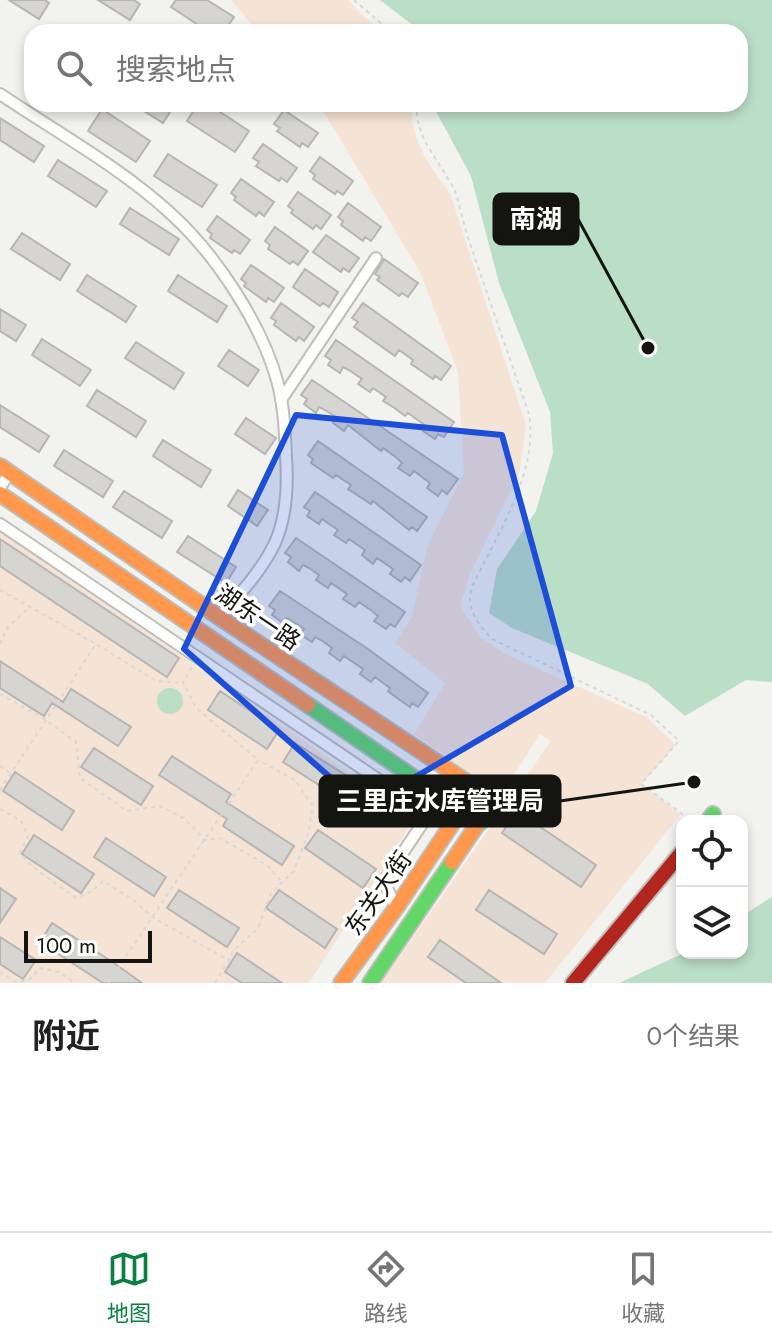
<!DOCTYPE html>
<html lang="zh">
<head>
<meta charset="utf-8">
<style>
  body { margin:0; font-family:Jost,"Noto Sans SC",sans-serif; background:#f2f2f2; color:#222 }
  .controls { position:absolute; right:24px; bottom:24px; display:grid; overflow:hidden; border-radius:16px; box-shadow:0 4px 12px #0003 }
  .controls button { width:72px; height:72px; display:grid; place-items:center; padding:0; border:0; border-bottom:2px solid #e0e0e0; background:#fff; color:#222; font:40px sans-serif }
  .scale { position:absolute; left:24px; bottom:20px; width:128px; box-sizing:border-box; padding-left:8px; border:4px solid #141411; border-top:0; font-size:22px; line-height:28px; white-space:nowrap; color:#141411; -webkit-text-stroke:6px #fffffe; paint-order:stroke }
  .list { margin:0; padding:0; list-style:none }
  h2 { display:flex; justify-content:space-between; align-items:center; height:104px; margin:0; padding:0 32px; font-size:34px }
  h2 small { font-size:26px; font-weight:400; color:#767676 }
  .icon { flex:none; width:44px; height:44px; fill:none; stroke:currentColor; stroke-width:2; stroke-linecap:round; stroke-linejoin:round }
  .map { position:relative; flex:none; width:772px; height:983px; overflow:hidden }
  .search { position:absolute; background:#fff; box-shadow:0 4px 12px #0003; left:24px; right:24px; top:24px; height:88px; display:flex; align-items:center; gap:20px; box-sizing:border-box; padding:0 28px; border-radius:24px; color:#767676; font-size:30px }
  .sheet { height:248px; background:#fff }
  nav { display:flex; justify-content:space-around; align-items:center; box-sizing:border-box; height:112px; border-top:2px solid #e0e0e0; background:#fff; font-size:22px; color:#767676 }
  nav a { display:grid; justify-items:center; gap:4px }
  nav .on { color:#0b8043 }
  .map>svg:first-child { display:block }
</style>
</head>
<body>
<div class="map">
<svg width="772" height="983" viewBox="0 0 772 983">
  <rect width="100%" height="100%" fill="#f2f2ee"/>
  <!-- green -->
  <path fill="#f5e4d5" d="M231,0H348L363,16L384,32H258Z
    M319,104H411C411,140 429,166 450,193L526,425L520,471L470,574L460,605L480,637L505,654L646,717L676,745L641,784L681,814L545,983H381L551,741L540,734L501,795L414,734L445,683L395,643L412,617L427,547L464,473L458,372L420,272Z
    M0,530L415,818L309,983H0Z"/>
  <!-- water -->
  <path fill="#bbdec7" d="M380,0H772V682L746,680L685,716L648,684L512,628L489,613L497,569L536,511L553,453L550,412L499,283L471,176L432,104H740V32H422Z
    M157 701a13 13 0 1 1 26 0a13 13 0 1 1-26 0Z
    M772,897V983H619L684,953H742V916Z"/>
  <!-- building -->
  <path fill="#d6d5d2" stroke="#b6b5b2" stroke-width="2" d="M9,0H45L49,3L39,19Z
    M98,0H134L140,4L130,20Z
    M176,0H207L234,17L224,32H209L171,7Z
    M133,104H175L163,123Z
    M198,104H208L249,131L235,152L187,121Z
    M102,109L150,141L136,162L88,131Z
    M284,110L318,133L308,147L302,143L300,147L277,131L280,128L274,124Z
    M0,118L44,146L34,162L0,140Z
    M263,144L297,168L287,182L281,178L279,181L256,166L259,162L253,158Z
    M168,154L217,185L202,207L154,176Z
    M320,157L353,181L343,195L337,191L335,194L313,179L315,175L310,171Z
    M58,160L107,191L96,207L48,176Z
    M241,179L274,202L264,216L259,212L256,216L234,200L236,197L231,193Z
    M298,192L331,215L321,229L316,225L313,229L291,213L293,210L288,206Z
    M348,203L381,227L371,241L365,237L363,241L341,225L343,221L338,217Z
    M130,208L179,239L169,255L120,224Z
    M217,216L250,240L240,254L234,250L232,253L210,238L212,234L207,230Z
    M275,227L308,251L298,265L293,261L290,264L268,249L270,245L265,241Z
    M22,233L70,264L60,280L11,249Z
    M326,235L359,258L349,272L343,268L341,272L313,252Z
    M384,259L418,283L408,297L402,293L399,296L377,280L380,277L375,274Z
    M251,265L284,288L274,302L268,298L266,302L244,286L246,283L241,279Z
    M305,269L338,292L329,307L323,303L320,306L293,287Z
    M87,275L136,306L126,322L77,291Z
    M178,275L227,306L217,322L168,291Z
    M281,303L314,327L304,341L299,337L296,341L274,325L276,321L271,318Z
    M363,303L451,366L441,380L435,376L433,379L420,370L411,364L413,360L399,350L395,356L354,327L358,322L352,318Z
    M0,309L26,325L16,341L0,331Z
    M42,339L91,370L80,386L32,355Z
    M336,340L454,422L444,437L438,434L435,439L423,431L426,426L408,413L405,416L393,407L383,401L386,397L373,388L370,392L358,384L362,379L349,370L343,367L340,373L328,365L331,360L325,356Z
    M136,342L184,373L174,389L125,358Z
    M229,350L259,370L248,386L218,366Z
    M312,380L458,479L447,494L442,490L438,496L427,488L430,483L414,471L410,476L398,468L402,463L397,458L383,448L381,451L348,425L344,431L333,423L336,417L325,410L319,407L316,413L304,404L307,399L301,395Z
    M97,390L146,421L136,437L87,406Z
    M0,405L49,436L39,452L0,427Z
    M246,418L276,438L265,454L235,434Z
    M163,440L211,470L201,487L153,456Z
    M318,441L427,517L417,531L412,527L409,530L373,501L371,504L348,489L351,485L336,475L333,478L311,463L313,459L308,455Z
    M64,450L113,481L103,497L54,466Z
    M238,490L268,510L257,526L228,506Z
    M124,491L172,521L162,538L113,507Z
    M315,492L421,565L410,581L405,577L401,582L390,574L393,569L377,558L373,564L362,555L365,550L349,539L346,543L334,535L338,530L322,519L319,524L307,516L310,511L304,507Z
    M188,536L236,567L226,583L177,552Z
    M296,538L405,612L395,627L390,624L386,629L374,621L378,616L372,611L359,602L355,607L343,599L347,594L331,583L328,588L316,580L319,575L309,568L303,565L299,571L288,562L291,557L285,553Z
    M0,539L179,658L167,677L0,566Z
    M280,591L368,649L428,693L418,707L412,703L410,707L397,698L388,691L390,688L375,677L371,682L360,674L363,669L344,656L340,661L329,653L332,648L321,640L315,637L312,642L300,634L304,629L292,621L287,618L283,623L272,615L275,610L269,606Z
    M0,661L63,702L71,689L131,727L118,746L52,703L44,716L0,688Z
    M220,691L279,730L267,749L208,710Z
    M295,743L355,781L342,800L283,762Z
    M94,748L153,786L141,805L81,767Z
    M172,756L231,794L226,802L294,846L282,865L223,826L227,819L159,775Z
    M15,772L74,811L62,830L3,791Z
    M517,811L596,865L581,887L502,833Z
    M318,830L376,869L363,888L305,848Z
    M34,835L94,874L81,893L22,854Z
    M106,838L166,877L154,896L94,857Z
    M0,888L16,899L0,923Z
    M179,890L239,928L227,947L167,908Z
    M279,890L337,929L325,948L266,908Z
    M489,890L557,934L544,954L476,910Z
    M52,923L111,961L142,983H103L40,942Z
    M0,937L36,960L23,979L0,964Z
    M440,940L501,983H466L428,957Z
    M237,953L282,983H242L225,972Z"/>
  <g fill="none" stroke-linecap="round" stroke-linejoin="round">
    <defs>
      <path id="street" d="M0,94C55,131 121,168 169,212C215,253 262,324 278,384C284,408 285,432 286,456C288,486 287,518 274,545C260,573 239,595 219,617
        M281,400L376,258
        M0,487L10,473
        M0,524L419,807L424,812V821L384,881L396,908"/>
      <path id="fast" d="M308,705L480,823
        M708,821L713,814
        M370,983L452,862"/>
      <path id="slow" d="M0,466L219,617L494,800L452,862
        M0,494L308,705
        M341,983L396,908L476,788"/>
      <path id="jam" d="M573,983L682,852"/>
    </defs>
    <!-- street casing -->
    <use href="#street" stroke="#bebeba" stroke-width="14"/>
    <!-- fast casing -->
    <use href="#fast" stroke="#bebeba" stroke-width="18"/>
    <!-- slow casing -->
    <use href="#slow" stroke="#bebeba" stroke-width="18"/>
    <!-- jam casing -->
    <use href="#jam" stroke="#bebeba" stroke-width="18"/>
    <!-- path -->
    <path stroke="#d8d8d8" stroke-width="2" stroke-dasharray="4 4" stroke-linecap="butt" d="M354,0L391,32
      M417,104V119L424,140L455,190L467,235L529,414C539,472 496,536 472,587C465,608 478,624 492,639L651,715L679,741L641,784L692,821
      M0,590L96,644
      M0,644L8,627L29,608
      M0,694L46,720L76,742L80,778L127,811L160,806L185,819L205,840L220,838L268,866L282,882
      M0,766L9,772
      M0,790L96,644L156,681L182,683
      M0,809L21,821L28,836L20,853L34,868L76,898L92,891L103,881L132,899L154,918L228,960
      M0,972L15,982L29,980L40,968L59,972L75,983
      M108,983L258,760L196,708L183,682L193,666
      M215,983L235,949L258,928L271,893L294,871L308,833L313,806L295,780L258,760"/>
    <!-- street -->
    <use href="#street" stroke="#fdfdfc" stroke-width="10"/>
    <!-- fast -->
    <use href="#fast" stroke="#63d668" stroke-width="14"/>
    <!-- slow -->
    <use href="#slow" stroke="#ff974d" stroke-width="14"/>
    <!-- jam -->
    <use href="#jam" stroke="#b3261e" stroke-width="14"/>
  </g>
  <!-- marked area -->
  <path fill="#1d4ed8" fill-opacity="0.2" stroke="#1d4ed8" stroke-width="6" stroke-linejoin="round" d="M296,415L502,435L571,686L364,807L184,649Z"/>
  <g text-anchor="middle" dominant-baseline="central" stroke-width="7" stroke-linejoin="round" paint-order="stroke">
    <!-- street labels -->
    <g font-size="24" fill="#141411" stroke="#fffffe">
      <text transform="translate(258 617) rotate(34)">湖东一路</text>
      <text transform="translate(378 893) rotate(-55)">东关大街</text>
    </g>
  </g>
  <!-- callouts -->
  <path fill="none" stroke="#141411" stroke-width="3" d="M648 348L578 219M694 782L560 801"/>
  <g fill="#141411" stroke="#fffffe" stroke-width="3">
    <circle cx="648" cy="348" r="8"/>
    <circle cx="694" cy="782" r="8"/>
  </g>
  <g fill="#141411" stroke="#141411" stroke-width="3">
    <rect x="494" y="194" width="84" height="50" rx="8"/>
    <rect x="320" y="776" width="240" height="50" rx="8"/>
  </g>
  <g font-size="26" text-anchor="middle" font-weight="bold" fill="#fff">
    <text x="536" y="228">南湖</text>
    <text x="440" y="810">三里庄水库管理局</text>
  </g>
</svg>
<div class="controls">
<button><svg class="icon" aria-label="locate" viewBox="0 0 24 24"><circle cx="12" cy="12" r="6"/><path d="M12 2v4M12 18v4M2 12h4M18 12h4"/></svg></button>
<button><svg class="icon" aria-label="layers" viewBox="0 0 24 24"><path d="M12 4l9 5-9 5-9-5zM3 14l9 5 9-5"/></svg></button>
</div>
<div class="scale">100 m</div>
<div class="search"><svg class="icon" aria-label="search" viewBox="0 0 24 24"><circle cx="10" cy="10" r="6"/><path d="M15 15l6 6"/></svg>搜索地点</div>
</div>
<section class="sheet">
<h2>附近<small>0个结果</small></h2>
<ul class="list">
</ul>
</section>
<nav>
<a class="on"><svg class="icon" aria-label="map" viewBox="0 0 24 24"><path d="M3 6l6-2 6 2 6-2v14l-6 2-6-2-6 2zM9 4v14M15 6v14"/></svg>地图</a>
<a><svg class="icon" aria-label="directions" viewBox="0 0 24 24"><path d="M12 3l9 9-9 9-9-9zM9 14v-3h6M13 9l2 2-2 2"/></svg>路线</a>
<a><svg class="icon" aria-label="saved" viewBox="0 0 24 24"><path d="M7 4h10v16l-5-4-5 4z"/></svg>收藏</a>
</nav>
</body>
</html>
